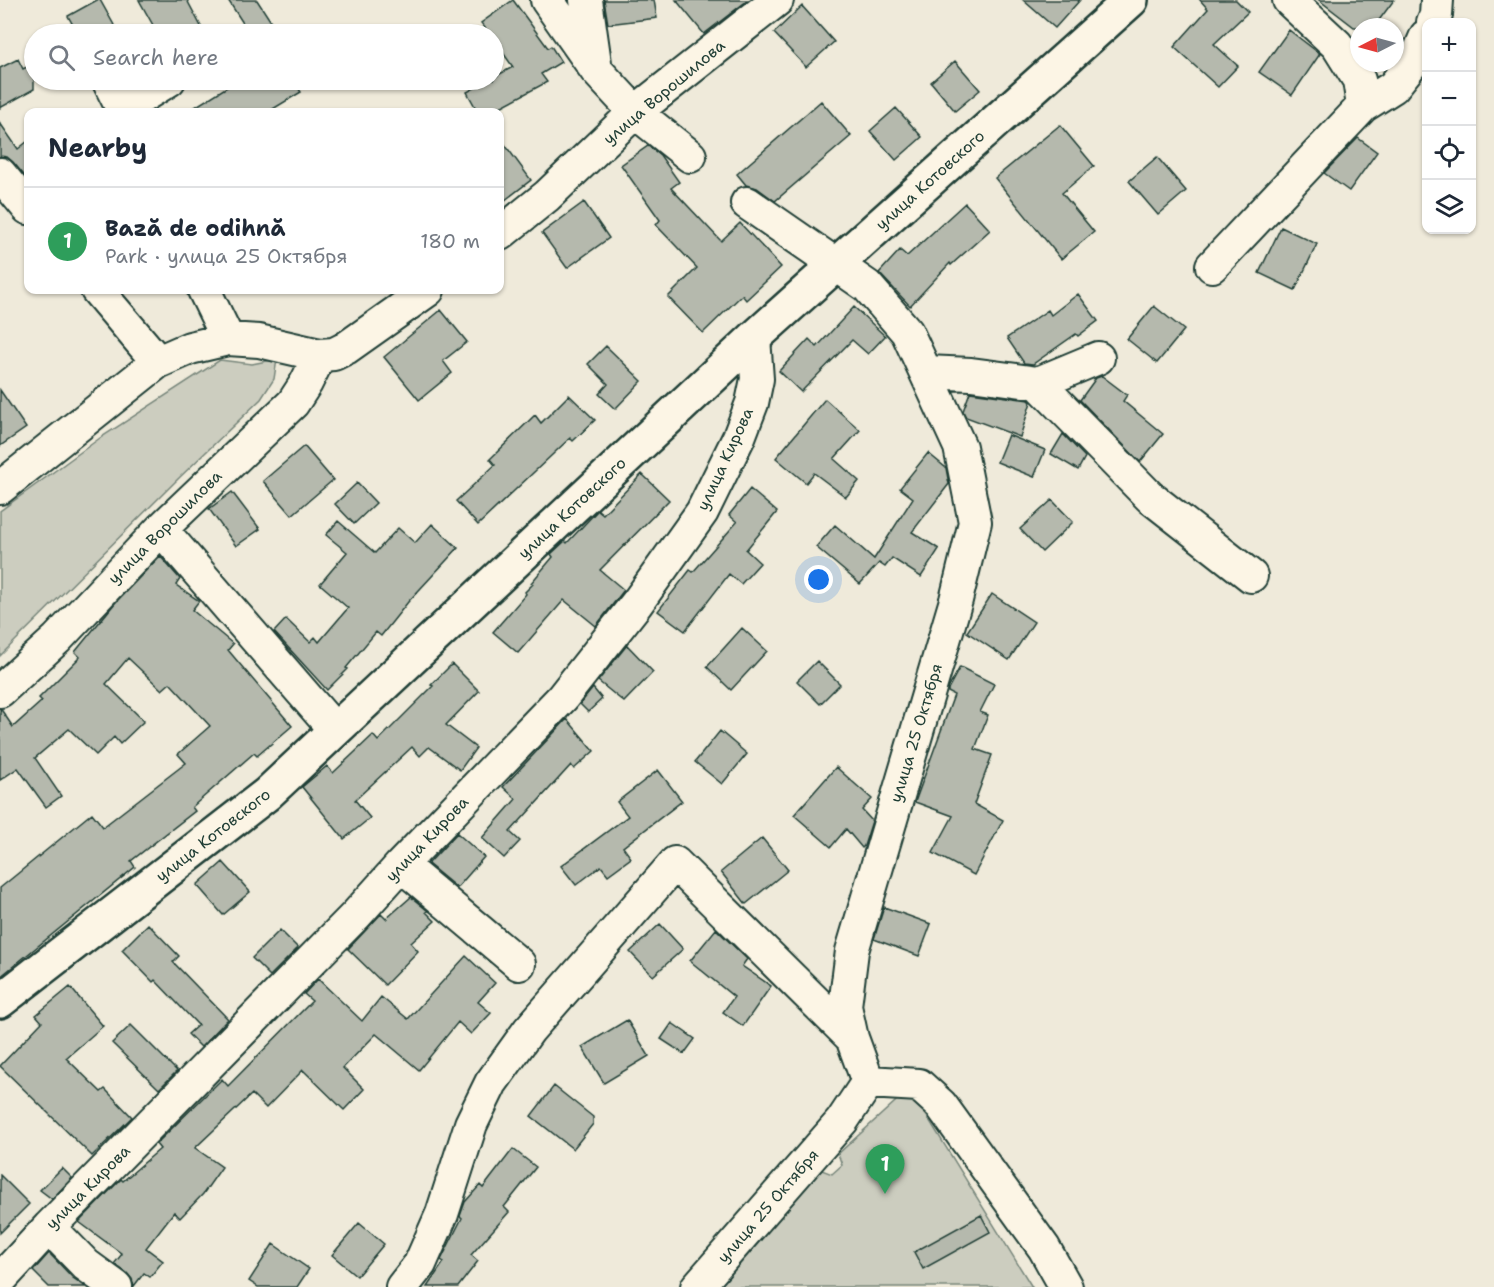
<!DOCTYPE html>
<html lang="en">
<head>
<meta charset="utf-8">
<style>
  body { margin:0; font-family:"Shantell Sans",sans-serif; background:#f2f2f3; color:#1f2937 }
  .controls { position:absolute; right:18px; top:18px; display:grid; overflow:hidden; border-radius:12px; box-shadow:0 2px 4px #0004 }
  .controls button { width:54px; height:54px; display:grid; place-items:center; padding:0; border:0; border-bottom:2px solid #e0e1e3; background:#fff; color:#1f2937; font:30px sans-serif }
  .compass { position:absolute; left:1350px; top:18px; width:54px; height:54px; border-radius:50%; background:#fff; box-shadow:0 2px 4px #0004; rotate:264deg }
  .you { position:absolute; left:819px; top:580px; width:21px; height:21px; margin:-15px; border:4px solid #fff; border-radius:50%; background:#1a73e8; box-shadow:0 0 0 9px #1a73e833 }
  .badge { display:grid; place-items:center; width:39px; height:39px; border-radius:50%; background:#1f3d34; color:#fff; font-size:20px; font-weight:700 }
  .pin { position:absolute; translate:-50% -50px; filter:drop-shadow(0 2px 3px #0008) }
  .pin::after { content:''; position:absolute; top:32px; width:21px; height:18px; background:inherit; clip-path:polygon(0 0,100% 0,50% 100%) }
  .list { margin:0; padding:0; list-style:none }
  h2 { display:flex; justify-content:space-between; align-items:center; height:78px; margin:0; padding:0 24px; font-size:26px }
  h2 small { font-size:20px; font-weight:400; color:#747a83 }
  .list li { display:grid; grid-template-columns:39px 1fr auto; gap:18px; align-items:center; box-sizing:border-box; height:108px; padding:0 24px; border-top:2px solid #e0e1e3 }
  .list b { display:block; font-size:22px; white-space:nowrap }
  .list p { margin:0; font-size:20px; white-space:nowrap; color:#747a83 }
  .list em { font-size:20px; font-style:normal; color:#747a83 }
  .icon { flex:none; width:33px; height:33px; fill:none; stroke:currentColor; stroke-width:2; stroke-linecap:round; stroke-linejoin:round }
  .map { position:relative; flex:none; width:1494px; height:1287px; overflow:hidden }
  .search { position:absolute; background:#fff; box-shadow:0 2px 4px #0004; left:24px; top:24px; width:480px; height:66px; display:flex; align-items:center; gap:15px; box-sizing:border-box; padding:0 21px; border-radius:33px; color:#747a83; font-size:22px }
  .panel { position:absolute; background:#fff; box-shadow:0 2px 4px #0004; left:24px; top:108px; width:480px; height:186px; border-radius:12px }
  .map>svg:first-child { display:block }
</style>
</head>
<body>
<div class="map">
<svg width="1494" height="1287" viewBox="0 0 1494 1287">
  <rect width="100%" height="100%" fill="#efeada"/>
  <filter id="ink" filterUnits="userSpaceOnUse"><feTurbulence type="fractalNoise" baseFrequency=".0167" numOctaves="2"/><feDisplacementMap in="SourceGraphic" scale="12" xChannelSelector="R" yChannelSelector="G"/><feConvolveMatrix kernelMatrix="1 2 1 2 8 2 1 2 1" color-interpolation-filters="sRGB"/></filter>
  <g filter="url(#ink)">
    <!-- green -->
    <path fill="#cccdbf" stroke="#76857a" stroke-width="1.5" d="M277,359L274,379L261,399L180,477L0,656V511L100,438L220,360L252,364Z
      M905,1093L917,1100L1032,1287H709L774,1213L822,1170L832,1174L842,1165L838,1154Z"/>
    <!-- building -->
    <path fill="#b5b9ad" stroke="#1f3d34" stroke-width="1.5" d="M97,0H100L119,34H78L68,16Z
      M139,0H187L205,34H158Z
      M228,0H257L279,34H250Z
      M513,0L548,48L551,46L561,62L541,74L547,82L491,112H478L467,92L489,80H494V77L513,67L494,40V34H490L481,23Z
      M604,0H654L657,18L608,24Z
      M676,0H748L704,34Z
      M1023,0H1080L1055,28Z
      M1200,0H1236L1248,12L1214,44L1238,66L1218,87L1174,47L1208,9Z
      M1319,0H1394L1374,27H1354Z
      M802,6L834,42L806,67L774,33Z
      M1289,30L1320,54L1292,95L1259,72Z
      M18,59L23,69L34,63V89L0,108V68Z
      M955,61L980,90L955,111L931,82Z
      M238,80H293L301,92L268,112H187Z
      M821,101L851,136L775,201L757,188L746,185L737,174Z
      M896,108L922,137L896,160L870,131Z
      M0,123L18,149L28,141V180L13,162L7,157L0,156Z
      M1060,125L1094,166L1062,193L1094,232L1061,259L995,178Z
      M500,138L531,180L500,204Z
      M1358,138L1377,152L1349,191L1324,173Z
      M648,146L660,155L679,182L671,188L721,241L740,223L781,267L746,300L742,295L703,333L668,297L697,268L656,225L660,220L621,165Z
      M1157,157L1186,191L1158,215L1129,181Z
      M584,202L609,238L567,268L542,233Z
      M965,203L990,230L951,265L950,263L910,306L879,273L900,250L907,256Z
      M1281,227L1317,244L1295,290L1259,273Z
      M1078,294L1098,321L1078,336L1076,334L1033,364L1024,363L1007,338L1048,310L1051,315Z
      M1154,306L1184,330L1157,363L1127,339Z
      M854,307L885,336L868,354L852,340L801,392L779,371L809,339L817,347Z
      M441,310L467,342L443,361L452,373L419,400L384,357Z
      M606,346L642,381L615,409L599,394L608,384L588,364Z
      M1102,376L1127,395L1123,401L1163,434L1140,462L1080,400L1096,378Z
      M0,390L26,428L0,446Z
      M970,392L1029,400L1031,402L1020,437L966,417L963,411Z
      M569,395L595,420L573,441L570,438L478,525L456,501L495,465L490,459L535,415L541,423Z
      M825,399L860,430L834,459L859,481L846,497L814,473L806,483L776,458Z
      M1063,434L1085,457L1078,470L1051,454Z
      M1008,435L1045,450L1034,477L997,462Z
      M304,446L333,480L292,515L263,481Z
      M928,453L946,468L949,484L912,532L939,549L921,577L892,558L885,567L879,563L860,584L816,547L835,525L874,559L913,498L900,488Z
      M642,474L669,500L600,570L624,590L596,626L564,600L518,653L493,632L526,594L525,592L533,584L531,583L553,557L551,554L565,541L567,543L598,510L603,514Z
      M357,483L376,503L354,524L335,504Z
      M750,489L777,512L746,550L760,563L741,584L729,574L685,631L658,611L690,570L693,572L737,522L729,515Z
      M232,492L260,529L236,546L209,509Z
      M1052,500L1073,522L1042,552L1020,529Z
      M338,521L375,553L398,528L415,543L432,524L458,548L408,602L381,636L376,632L346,668L348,669L327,690L274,632L286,619L310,642L315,637L319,642L348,608L320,584L347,552L326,535Z
      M160,556L180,579L176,585L199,601L192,610L233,644L228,650L292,726L257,756L254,753L192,807L195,811L131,861L135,867L0,977V888L92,813L103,827L186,763L178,754L210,726L170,683L162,690L128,658L106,684L144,721L120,744L114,737L96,755L69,729L35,758L61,796L46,807L18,768L0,780V708L13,727L42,701L39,698L80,657L75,652L115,603Z
      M992,594L1034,622L1009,660L967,632Z
      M742,628L767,651L731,690L707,667Z
      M627,645L653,672L624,702L598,681Z
      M817,661L840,684L820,704L797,681Z
      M452,664L479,691L446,725L476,748L460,770L429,747L420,756L412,747L355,800L370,818L344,839L302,787L327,766L333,773L373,735L378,741L433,686L431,685Z
      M960,667L994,684L980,712L988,715L975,749L992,755L974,804L1003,820L974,875L933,853L953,816L915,802L954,695L948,692V689Z
      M593,688L602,699L588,712L580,704Z
      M567,719L594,751L574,769L571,765L510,832L520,841L504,858L482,838L516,799L503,787Z
      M720,731L747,754L722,784L695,762Z
      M836,767L872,799L862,810L872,821L864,846L862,848L846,829L831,847L794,815Z
      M658,770L682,801L623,847L631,858L608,875L601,866L576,885L561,866L628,816L617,802Z
      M457,833L484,857L457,888L428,864Z
      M762,838L788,870L746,904L721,872Z
      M223,862L250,892L223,915L197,885Z
      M411,897L428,911L426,912L435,921L411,943L418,951L385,985L348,949L381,914L386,919Z
      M884,907L931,924L919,956L874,939Z
      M148,924L179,956L173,962L228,1019L201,1047L188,1034L198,1025L155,980L153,982L122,950Z
      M660,924L683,949L653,976L630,952Z
      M716,929L747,959L742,966L771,986L743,1026L723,1012L734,997L690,961Z
      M280,930L298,948L270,976L252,958Z
      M466,956L495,983L478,1002L491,1013L471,1034L458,1022L419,1070L376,1034L343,1068L364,1089L344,1110L303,1070L266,1108L252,1094L195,1148L222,1167L203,1194L180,1218L174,1212L146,1248L163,1261L150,1277L144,1273L134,1286L132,1279L127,1273L114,1264L122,1254L79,1222L121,1179L123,1181L160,1149L156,1144L222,1079L228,1086L312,1001L304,994L318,979L362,1021L381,997L408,1019Z
      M70,987L103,1026L66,1058L101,1092L105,1089L132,1117L92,1156L0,1066L42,1022L36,1015Z
      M627,1020L649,1056L604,1083L582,1047Z
      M672,1023L695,1039L684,1054L661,1039Z
      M131,1025L177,1071L159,1089L112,1043Z
      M554,1086L593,1117V1124L573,1149L531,1116Z
      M513,1149L536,1167L504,1207L509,1212L471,1255L478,1261L458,1287H427L444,1262L441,1260L462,1218L460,1216L465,1202L480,1185L483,1188Z
      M62,1168L72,1178L52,1199L40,1190Z
      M0,1175L29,1204L0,1233Z
      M981,1215L990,1232L923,1269L914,1252Z
      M359,1223L384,1244L357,1276L332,1255Z
      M273,1244L309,1269L297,1287H258L249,1281Z
      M49,1253L73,1278L86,1287H49L33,1271Z"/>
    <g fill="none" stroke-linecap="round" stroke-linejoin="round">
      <defs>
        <path id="minor" d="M547,0L596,70L635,112L690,156
          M586,0L595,63
          M1289,0L1337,45L1359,80L1363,106
          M1433,22L1436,15L1437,0
          M108,80L124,112
          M122,109L169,80
          M0,174L28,208
          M747,203L867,286L907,332L960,447L975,522L956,600L852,951L845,1006L852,1038L868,1082
          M500,234L547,196L635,112L777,0
          M1212,266L1363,106L1393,87L1417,57L1426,36
          M97,290L158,362
          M204,290L228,339
          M926,372L971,374L1038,383L1098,358
          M1038,383L1150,497L1251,576
          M0,488L158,362L190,348L228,339L259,341L320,355L334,354L346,348L428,290
          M161,529L334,729
          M0,691L57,639L161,529L293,403L306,383L320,355
          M401,865L519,964
          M868,1082L919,1085L941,1105L1044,1248L1066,1287
          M49,1227L86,1265L116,1287
          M0,1280L49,1227L356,915L401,865L562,698L637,603L702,512L739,437L752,403L757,379L754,338
          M402,1287L420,1264L442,1214L471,1124L491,1083L529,1030L675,863L852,1038
          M697,1287L842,1121L868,1082"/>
        <path id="highway" d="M0,1001L267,794L754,338L1131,0"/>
      </defs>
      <!-- minor casing -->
      <use href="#minor" stroke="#1f3d34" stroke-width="36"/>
      <!-- highway casing -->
      <use href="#highway" stroke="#1f3d34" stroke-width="38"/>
      <!-- minor -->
      <use href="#minor" stroke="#fcf5e5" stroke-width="32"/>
      <!-- highway -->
      <use href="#highway" stroke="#fcf5e5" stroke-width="33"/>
    </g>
  </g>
  <g text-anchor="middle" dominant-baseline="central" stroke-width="6" stroke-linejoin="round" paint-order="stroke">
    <!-- street labels -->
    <g font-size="16" fill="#1f3d34" stroke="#fcf5e5">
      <text transform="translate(664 92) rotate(-40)">улица Ворошилова</text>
      <text transform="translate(930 180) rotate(-42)">улица Котовского</text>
      <text transform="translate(725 459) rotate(-65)">улица Кирова</text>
      <text transform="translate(572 508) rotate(-43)">улица Котовского</text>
      <text transform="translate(165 527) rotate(-45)">улица Ворошилова</text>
      <text transform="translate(916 733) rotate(-73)">улица 25 Октября</text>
      <text transform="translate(213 835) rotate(-38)">улица Котовского</text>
      <text transform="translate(427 839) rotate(-46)">улица Кирова</text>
      <text transform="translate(88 1187) rotate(-45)">улица Кирова</text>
      <text transform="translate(768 1206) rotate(-49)">улица 25 Октября</text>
    </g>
  </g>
</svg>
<div class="controls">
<button>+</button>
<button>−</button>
<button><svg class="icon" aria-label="locate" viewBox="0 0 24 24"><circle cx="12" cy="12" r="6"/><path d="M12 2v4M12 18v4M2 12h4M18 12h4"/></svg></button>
<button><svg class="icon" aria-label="layers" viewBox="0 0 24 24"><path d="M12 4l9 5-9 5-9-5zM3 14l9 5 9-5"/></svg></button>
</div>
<svg class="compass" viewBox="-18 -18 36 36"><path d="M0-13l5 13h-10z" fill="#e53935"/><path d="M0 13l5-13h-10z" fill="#747a83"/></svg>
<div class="you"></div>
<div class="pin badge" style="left:885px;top:1194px;background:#2e9e5b">1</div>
<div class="search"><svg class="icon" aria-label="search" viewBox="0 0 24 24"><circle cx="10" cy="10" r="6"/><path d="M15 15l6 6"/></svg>Search here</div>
<section class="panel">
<h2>Nearby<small></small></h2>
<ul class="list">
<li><span class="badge" style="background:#2e9e5b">1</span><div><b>Bază de odihnă</b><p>Park · улица 25 Октября</p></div><em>180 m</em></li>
</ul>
</section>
</div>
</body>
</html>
